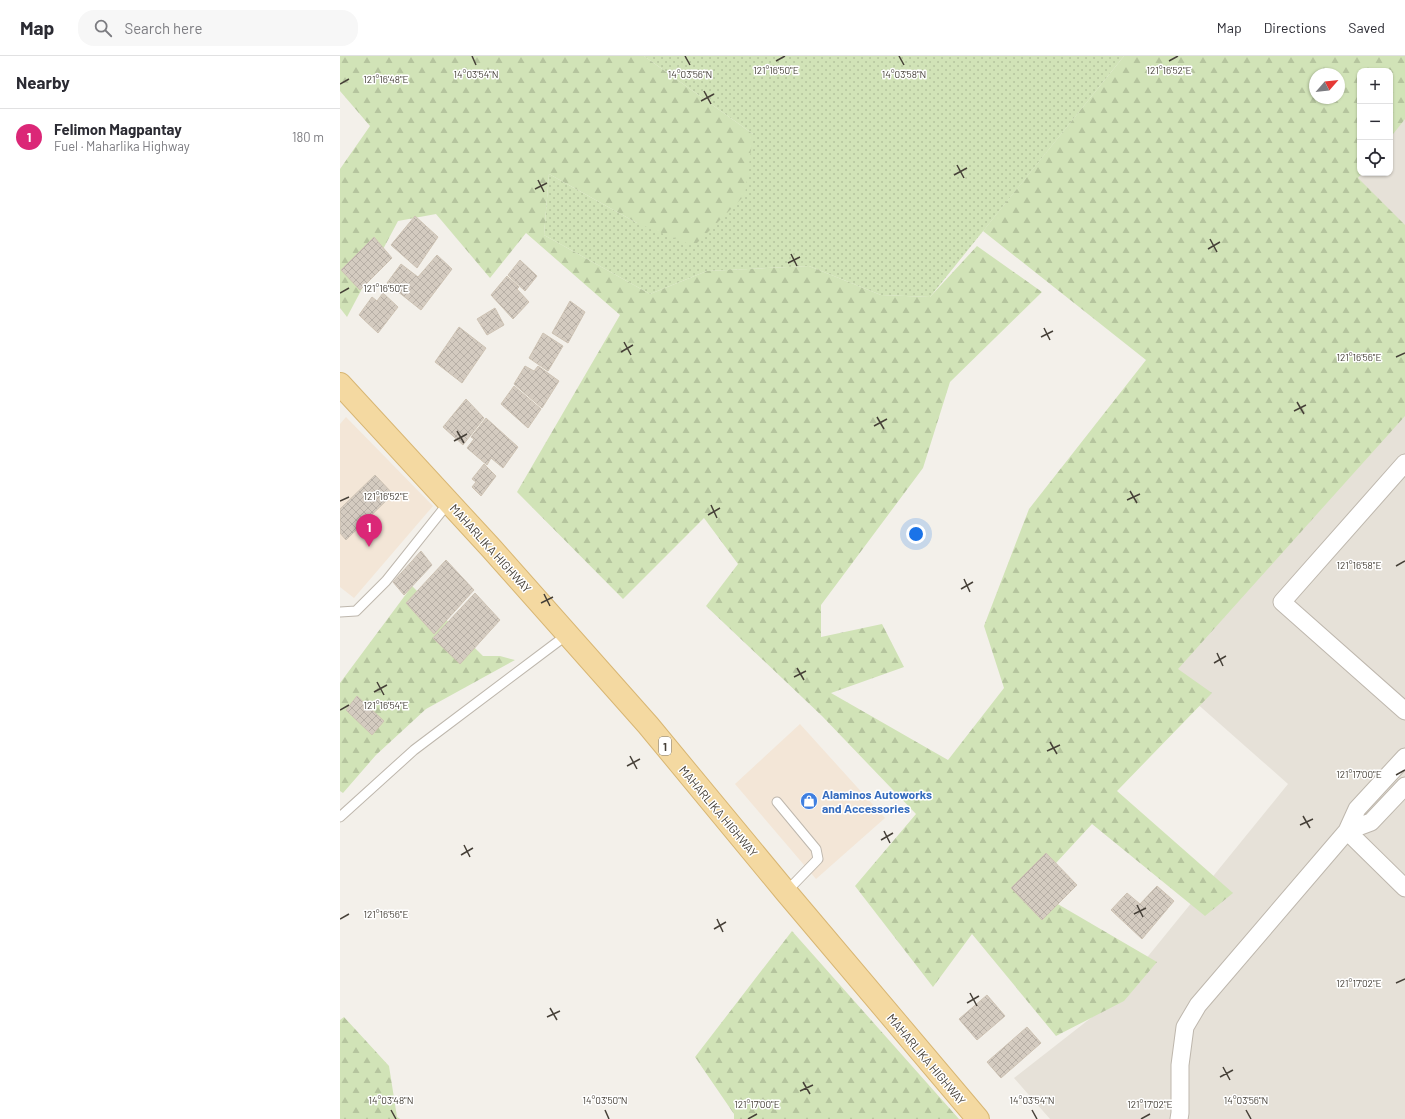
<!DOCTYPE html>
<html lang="en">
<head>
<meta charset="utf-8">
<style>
  body { margin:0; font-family:Barlow,sans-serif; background:#f7f7f7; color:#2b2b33 }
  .controls { position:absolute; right:12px; top:12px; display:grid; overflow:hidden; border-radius:8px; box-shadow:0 1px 3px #0004 }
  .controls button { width:36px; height:36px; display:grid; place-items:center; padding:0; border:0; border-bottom:1px solid #e1e1e2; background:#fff; color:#2b2b33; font:20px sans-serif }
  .compass { position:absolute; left:969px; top:12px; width:36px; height:36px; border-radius:50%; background:#fff; box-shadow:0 1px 3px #0004; rotate:62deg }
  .you { position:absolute; left:576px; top:478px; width:14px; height:14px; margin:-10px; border:3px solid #fff; border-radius:50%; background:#1a73e8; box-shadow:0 0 0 6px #1a73e833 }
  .badge { display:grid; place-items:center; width:26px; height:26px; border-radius:50%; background:#db2777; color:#fff; font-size:13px; font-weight:700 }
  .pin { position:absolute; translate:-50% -33px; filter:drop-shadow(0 1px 2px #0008) }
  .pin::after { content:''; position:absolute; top:21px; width:14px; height:12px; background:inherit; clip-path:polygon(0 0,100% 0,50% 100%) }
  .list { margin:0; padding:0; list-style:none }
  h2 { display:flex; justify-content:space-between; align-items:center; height:52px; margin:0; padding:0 16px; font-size:17px }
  h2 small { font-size:13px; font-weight:400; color:#7c7c81 }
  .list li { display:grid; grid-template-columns:26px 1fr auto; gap:12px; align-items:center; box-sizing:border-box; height:56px; padding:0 16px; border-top:1px solid #e1e1e2 }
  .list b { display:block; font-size:15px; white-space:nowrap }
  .list p { margin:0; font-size:13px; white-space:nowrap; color:#7c7c81 }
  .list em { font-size:13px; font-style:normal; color:#7c7c81 }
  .icon { flex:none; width:22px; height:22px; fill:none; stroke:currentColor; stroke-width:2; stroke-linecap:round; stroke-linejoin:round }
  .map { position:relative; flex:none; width:1065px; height:1063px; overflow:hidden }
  header { display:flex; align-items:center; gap:24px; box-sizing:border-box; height:56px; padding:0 20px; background:#fff; border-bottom:1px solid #e1e1e2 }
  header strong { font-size:19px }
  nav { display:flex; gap:22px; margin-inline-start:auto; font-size:14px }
  .search { width:280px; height:36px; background:#f7f7f7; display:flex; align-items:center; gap:10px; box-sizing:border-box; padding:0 14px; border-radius:16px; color:#7c7c81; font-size:15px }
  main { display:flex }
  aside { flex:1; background:#fff }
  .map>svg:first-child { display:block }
</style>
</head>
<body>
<header>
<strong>Map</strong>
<div class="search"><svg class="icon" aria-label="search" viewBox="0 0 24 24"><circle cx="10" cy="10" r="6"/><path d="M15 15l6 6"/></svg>Search here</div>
<nav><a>Map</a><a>Directions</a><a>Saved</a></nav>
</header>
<main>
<aside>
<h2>Nearby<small></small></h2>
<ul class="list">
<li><span class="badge">1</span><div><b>Felimon Magpantay</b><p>Fuel · Maharlika Highway</p></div><em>180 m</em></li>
</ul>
</aside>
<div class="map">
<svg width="1065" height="1063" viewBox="0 0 1065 1063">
  <defs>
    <pattern id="grass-dots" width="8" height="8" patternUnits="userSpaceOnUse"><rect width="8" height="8" fill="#d1e3b7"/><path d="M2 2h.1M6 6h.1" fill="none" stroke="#b5c49e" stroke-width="1.8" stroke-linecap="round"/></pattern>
    <pattern id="forest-firs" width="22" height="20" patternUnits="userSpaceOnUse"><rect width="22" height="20" fill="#d1e3b7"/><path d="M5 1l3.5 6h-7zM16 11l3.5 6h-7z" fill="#b5c49e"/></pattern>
    <pattern id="building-cross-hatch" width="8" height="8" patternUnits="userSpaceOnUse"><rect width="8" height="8" fill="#d4cbc0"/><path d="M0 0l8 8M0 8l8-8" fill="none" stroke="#b7afa6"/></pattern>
  </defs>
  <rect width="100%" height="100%" fill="#f3f0ea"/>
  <!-- residential -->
  <path fill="#e6e1d8" d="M1065,41V211L988,136L1020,117H1050V59Z
    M1065,322V1063H710L674,1022L770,947L948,728L820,615Z"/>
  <!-- commercial -->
  <path fill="#f3e6d7" d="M6,361L93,450L14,542L0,531V368Z
    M460,668L545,762L476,823L395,728Z"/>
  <!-- grass -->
  <path fill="url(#grass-dots)" d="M304,0H784L590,241L541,239L469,210L367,215L310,238L204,179L209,118L297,167L413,78Z"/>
  <!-- forest -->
  <path fill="url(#forest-firs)" fill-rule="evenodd" d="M0,0H304L413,78L405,139L354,190L297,167L209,118L204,179L310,238L367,215L469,210L541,239L590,241L637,190L702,236L610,326L583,412L481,549V581L542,568L564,611L491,637L608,704L664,632L644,570L689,453L806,304L643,175L784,0H1065V63L1050,82V15H1020V117H1022L1018,122L1065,169V360L838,613L872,637L777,735L893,837L865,860L752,768L692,833L817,906L784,945L716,980L632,878L593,931L515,830L576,758L482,660L366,550L398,508L364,462L283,543L177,436L280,259L186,177L150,222L96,158L58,165L7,261L0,252V113L30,70L0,35ZM975,18H999V42H975Z
    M72,530L143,600H160L175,604L86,653L36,699L3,737L0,735V627Z
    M452,875L619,1063H394V1058L355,1001Z
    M4,961L49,1010L57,1061L60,1063H0V964Z"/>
  <!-- building -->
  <path fill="url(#building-cross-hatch)" stroke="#cec3b4" d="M75,160L98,181L77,212L51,189Z
    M34,181L52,202L20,234L1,214Z
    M97,199L112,213L81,254L47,227L61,208L78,221Z
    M180,204L197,220L185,235L168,219Z
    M167,220L179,231L177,233L189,246L173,263L151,239Z
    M43,237L58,251L38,277L19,259L32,241L37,245Z
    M230,245L245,256L228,287L212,277Z
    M155,252L164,269L147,279L137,263Z
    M119,271L146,292L122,327L95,306Z
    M203,277L223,290L208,315L189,302Z
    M185,310L194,315L198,310L219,325L202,352L174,328Z
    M174,330L201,353L188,372L161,348Z
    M126,343L144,362L123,389L103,371Z
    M146,362L178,391L163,412L151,402L147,409L127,392L134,383L131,381Z
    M144,408L156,420L141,440L132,431L136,426L132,423Z
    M35,419L53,438L6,484L0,477V453Z
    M81,495L92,509L64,539L53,526Z
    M106,504L134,534L94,578L66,547Z
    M135,537L160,564L120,608L93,582Z
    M17,640L44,665L32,679L6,654Z
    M706,797L737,829L702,864L671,832Z
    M817,830L834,845L802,883L771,854L787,837L800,848Z
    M647,939L665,960L637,984L619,963Z
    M687,971L701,987L661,1022L647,1006Z"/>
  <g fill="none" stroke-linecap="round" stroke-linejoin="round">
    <defs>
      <path id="lane" d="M0,556L16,555L46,525L109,446
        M437,746L476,793L478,803L446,836
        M0,761L74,694L228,578"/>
      <path id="street" d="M1065,407L942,546L1065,655
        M1007,775L1065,832
        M1007,775L1031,766L1065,730
        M839,1063L840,1057V1009L845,971L858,949L1007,775L1017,753L1065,701"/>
      <path id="primary" d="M0,328L151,492L308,669L446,836L638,1063"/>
    </defs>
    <!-- lane casing -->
    <use href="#lane" stroke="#beb7ad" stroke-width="11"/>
    <!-- street casing -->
    <use href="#street" stroke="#beb7ad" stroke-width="19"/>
    <!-- primary casing -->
    <use href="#primary" stroke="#d8b673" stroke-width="24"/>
    <!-- lane -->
    <use href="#lane" stroke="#fff" stroke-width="9"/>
    <!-- street -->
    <use href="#street" stroke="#fff" stroke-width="17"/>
    <!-- primary -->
    <use href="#primary" stroke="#f4d9a1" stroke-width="22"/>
  </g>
  <!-- ticks -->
  <path fill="none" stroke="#464038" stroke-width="1.5" d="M132,0L136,9M345,0L350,9M559,0L564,9M436,5L445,0M829,5L838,0M0,28L9,23M364,35L371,48M361,45L374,38M617,109L624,122M614,119L627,112M198,124L204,136M195,133L207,127M870,183L877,196M868,193L880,186M451,198L457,210M448,207L460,201M0,237L9,232M704,272L710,284M701,281L713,275M284,286L291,299M281,296L293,289M1056,301L1065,297M957,346L964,358M954,355L966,349M537,361L544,373M534,370L547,363M117,375L124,387M114,385L127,378M790,435L797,447M787,444L800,438M0,445L9,441M371,449L377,462M368,459L380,452M1056,510L1065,505M624,523L630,536M621,533L633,526M204,538L210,550M201,547L213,541M877,597L883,610M874,607L886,600M457,612L464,624M454,621L466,615M37,626L44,639M34,636L47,629M0,654L9,649M710,686L717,698M707,695L720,689M290,700L297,713M287,710L300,703M1056,719L1065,714M963,760L970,772M960,769L973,763M544,775L550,787M541,784L553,777M124,789L130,801M121,799L133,792M797,849L803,861M794,858L806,852M0,863L9,858M377,863L383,876M374,873L386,866M1056,927L1065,923M630,937L637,950M627,947L639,940M210,952L217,964M207,961L220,955M883,1011L890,1024M880,1021L893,1014M463,1026L470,1038M460,1035L473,1029M51,1054L56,1063M265,1054L269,1063M692,1054L697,1063M906,1054L911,1063M408,1063L417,1058M801,1063L810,1058"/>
  <!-- icons -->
  <defs>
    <symbol id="shop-disc" viewBox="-11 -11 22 22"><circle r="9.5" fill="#3f7fe0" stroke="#fff"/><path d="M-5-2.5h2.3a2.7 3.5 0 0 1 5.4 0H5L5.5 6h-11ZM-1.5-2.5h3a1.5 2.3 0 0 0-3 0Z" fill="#fff"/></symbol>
  </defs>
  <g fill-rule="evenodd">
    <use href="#shop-disc" x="459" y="735" width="20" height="20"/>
  </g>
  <g text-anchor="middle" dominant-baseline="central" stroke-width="3" stroke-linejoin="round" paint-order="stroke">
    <!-- shield labels -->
    <rect fill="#fff" stroke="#7e7974" stroke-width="1" x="319" y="681" width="12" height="18" rx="3"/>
    <g font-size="11" font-weight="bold" fill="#464038">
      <text x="325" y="690">1</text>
    </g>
    <!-- street labels -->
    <g font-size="12" fill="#464038" stroke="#fff">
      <text transform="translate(151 492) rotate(48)">MAHARLIKA HIGHWAY</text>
      <text transform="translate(379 755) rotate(50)">MAHARLIKA HIGHWAY</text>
      <text transform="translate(587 1003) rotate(50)">MAHARLIKA HIGHWAY</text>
    </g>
    <!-- shop labels -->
    <g font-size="12" font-weight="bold" fill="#366cbe" stroke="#fff" text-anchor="start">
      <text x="482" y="738">Alaminos Autoworks<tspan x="482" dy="14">and Accessories</tspan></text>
    </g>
  </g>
  <g font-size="10" text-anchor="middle" fill="#464038" stroke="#fff" stroke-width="3" stroke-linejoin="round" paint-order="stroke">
    <text x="436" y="18">121°16'50"E</text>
    <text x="829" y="18">121°16'52"E</text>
    <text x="136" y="22">14°03'54"N</text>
    <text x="350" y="22">14°03'56"N</text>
    <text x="564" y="22">14°03'58"N</text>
    <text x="46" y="27">121°16'48"E</text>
    <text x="46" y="236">121°16'50"E</text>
    <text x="1019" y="305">121°16'56"E</text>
    <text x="46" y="444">121°16'52"E</text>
    <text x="1019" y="513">121°16'58"E</text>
    <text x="46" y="653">121°16'54"E</text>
    <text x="1019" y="722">121°17'00"E</text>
    <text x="46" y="862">121°16'56"E</text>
    <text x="1019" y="931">121°17'02"E</text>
    <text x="51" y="1048">14°03'48"N</text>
    <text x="265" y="1048">14°03'50"N</text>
    <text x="692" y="1048">14°03'54"N</text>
    <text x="906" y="1048">14°03'56"N</text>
    <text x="417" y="1052">121°17'00"E</text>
    <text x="810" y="1052">121°17'02"E</text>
  </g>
</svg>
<div class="controls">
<button>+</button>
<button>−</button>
<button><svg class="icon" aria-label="locate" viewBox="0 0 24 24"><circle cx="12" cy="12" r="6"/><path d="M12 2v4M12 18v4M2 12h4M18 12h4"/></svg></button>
</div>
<svg class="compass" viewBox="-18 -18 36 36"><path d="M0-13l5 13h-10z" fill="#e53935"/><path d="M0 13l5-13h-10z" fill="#7c7c81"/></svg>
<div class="you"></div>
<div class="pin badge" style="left:29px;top:491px">1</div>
</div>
</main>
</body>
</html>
